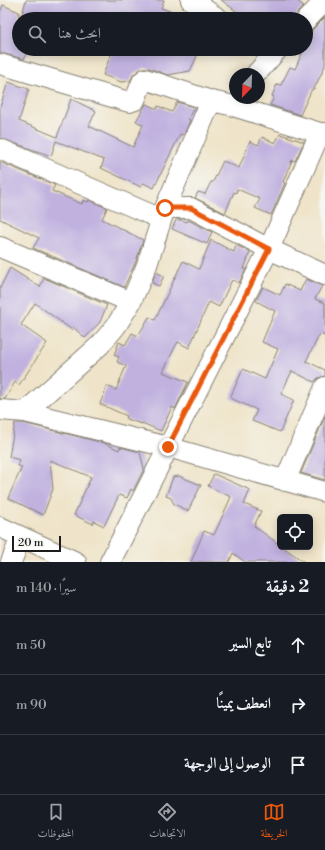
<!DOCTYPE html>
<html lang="ar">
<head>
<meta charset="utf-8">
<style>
  body { margin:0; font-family:"Libre Bodoni",Amiri,serif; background:#242831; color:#f1f3f6; direction:rtl }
  .controls { position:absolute; right:12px; bottom:12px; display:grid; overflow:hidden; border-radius:6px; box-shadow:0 2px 10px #0003 }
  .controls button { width:36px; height:36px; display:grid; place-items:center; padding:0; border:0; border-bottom:1px solid #363941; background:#171b24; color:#f1f3f6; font:20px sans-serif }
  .compass { position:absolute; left:229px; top:68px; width:36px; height:36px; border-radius:50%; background:#171b24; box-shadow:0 2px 10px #0003; rotate:203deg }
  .scale { position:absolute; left:12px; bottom:10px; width:49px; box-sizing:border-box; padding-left:4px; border:2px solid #1c1c1c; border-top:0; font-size:11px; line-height:14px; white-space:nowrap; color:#1c1c1c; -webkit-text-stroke:3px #f6f6f2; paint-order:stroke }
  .stop { position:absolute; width:12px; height:12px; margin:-9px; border:3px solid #ea580c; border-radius:50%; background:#fff }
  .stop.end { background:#ea580c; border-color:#fff; box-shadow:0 1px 4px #0008 }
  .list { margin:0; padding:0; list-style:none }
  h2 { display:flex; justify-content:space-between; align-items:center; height:52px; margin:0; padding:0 16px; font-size:17px }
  h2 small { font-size:13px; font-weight:400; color:#9ea1a6 }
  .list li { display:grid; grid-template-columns:26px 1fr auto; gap:12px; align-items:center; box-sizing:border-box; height:60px; padding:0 16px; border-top:1px solid #363941 }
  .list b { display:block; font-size:15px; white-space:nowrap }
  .list em { font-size:13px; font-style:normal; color:#9ea1a6 }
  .icon { flex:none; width:22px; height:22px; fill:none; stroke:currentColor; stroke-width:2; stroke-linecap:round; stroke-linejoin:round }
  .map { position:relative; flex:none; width:325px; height:562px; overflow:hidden; direction:ltr }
  .search { position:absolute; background:#171b24; box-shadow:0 2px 10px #0003; left:12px; right:12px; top:12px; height:44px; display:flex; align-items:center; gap:10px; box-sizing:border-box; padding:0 14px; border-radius:22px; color:#9ea1a6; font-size:15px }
  .sheet { height:232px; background:#171b24 }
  nav { display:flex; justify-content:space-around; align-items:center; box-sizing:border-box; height:56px; border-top:1px solid #363941; background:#171b24; font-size:11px; color:#9ea1a6 }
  nav a { display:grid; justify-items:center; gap:2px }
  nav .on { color:#ea580c }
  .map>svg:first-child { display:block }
</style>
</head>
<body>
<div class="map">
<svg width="325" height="562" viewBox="0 0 325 562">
  <rect width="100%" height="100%" fill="#f6f6f2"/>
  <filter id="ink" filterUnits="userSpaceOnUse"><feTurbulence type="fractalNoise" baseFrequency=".025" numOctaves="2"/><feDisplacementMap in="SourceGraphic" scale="8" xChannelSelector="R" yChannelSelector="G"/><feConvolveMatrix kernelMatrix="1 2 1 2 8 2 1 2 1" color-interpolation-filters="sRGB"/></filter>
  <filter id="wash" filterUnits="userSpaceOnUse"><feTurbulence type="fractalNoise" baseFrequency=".012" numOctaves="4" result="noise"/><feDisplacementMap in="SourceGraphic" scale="16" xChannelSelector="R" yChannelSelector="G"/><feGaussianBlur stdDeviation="0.9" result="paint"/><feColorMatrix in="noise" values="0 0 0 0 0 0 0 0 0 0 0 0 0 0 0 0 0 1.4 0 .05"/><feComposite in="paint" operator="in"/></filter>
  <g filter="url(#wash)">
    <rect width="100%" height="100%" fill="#efe4c9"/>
    <g id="blocks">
      <!-- building -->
      <path fill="#c0b1df" d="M26,0H164L161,8L187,17V19H21Z
        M221,0H296L304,6L298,12L295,19H247Z
        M3,5L19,12V49H29L24,59L0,53V13Z
        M325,17V66L314,89H312L300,115L270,105L274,97L272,96L277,84L281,85L290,67L295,69L304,49H306V44L313,29Z
        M113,49H192L199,52L190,71L168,75L149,68H143L134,74L130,81L121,82L103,75Z
        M8,82L29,89L19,121L57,137L71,99L96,111L89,126L133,147L143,125L136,121L146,104L157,109L158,106L172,112L177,102L194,107L188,119L190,120L184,135L180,134L154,188L143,183L141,187L101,168L104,160L56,141L51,156L0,138V107Z
        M280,134L304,142L295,161L292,160L283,182L285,183L271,215L255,208L260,199L237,189L236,193L234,192L225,213L195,198L198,192L205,194L211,182H213L223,161L239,168L250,141L258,145L262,137L275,143Z
        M0,162L55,185L52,191L82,204L83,200L88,202L89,200L107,208L102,219L143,240L136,261L124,287L33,248L39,238L0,219Z
        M176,220H182L187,222L188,220L212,232L207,244L172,229Z
        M211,240L234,252L236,245L250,252L244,269H246L239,283L232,280L219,307L209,302L189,348L178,342L175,347L163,372L188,382L175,409L172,407L161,431L142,423V424L126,419L127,416L100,404L107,386L116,390L126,366L117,362L119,357L114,355L119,342L125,345L132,333L138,336L149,317L155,320L183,261L199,269Z
        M10,268L40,287L44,278L107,305L100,322L85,338L73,327L72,330L35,303L21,325L47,343L19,385L15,382L5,399H0V288Z
        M156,272L164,276L159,286L152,283Z
        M306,279L322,286L315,299L325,303V336L320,334L306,361L325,370V376L318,378L314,382L292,371L281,394L294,400L280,432L252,421L257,410L230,398L243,369L265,379L278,349L262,342L275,311L256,301L263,287L280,295L285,284L300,291Z
        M325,416V480L301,473Z
        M15,423H23L104,443L119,450L120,447L140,452L144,469L133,491L131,489L127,498L119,495L104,526L94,521L93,524L74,515L91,477L50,460L53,489L43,515L8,498L22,467L18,466L20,460L9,457Z
        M214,474L250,490L244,504L261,511L254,526L280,545V547H283L304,562H245L233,553L229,562H191L204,531L214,535L231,497L208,486Z
        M179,476L201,485L188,511L174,504L171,498L166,496L173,477Z"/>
    </g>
  </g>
  <g filter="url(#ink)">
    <use href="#blocks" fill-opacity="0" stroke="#868072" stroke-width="1"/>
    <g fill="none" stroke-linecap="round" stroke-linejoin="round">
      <defs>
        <path id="minor" d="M191,0L219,19
          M306,20L325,1
          M0,64L129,102L135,100L142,82L145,79L211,101
          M256,74L278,49
          M0,149L161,219
          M165,208H191L269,249L325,275
          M0,247L131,302
          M0,410L25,412L168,447L325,492
          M25,412L100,345L116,326L131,302L147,265L165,208L211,101L230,105L320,133H325
          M285,481L325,387
          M0,527L76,562
          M11,562L21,537
          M110,562L269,249L320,133"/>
      </defs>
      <!-- minor casing -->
      <use href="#minor" stroke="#868072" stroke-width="22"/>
      <!-- minor -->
      <use href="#minor" stroke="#fff" stroke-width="20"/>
    </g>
  </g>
  <g fill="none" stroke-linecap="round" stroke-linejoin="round" filter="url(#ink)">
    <!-- route -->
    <path stroke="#ea580c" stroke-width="5" d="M165,208H191L269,249L168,447"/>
  </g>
</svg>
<div class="controls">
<button><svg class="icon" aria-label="locate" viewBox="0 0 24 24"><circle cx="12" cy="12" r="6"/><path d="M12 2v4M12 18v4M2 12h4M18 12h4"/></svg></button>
</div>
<svg class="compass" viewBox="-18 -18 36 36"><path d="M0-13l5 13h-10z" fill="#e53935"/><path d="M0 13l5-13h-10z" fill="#9ea1a6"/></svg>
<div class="scale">20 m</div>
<div class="stop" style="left:165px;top:208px"></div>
<div class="stop end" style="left:168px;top:447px"></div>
<div class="search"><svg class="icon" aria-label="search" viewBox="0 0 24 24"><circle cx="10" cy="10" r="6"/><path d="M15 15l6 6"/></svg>ابحث هنا</div>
</div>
<section class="sheet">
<h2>2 دقيقة<small>سيرًا · 140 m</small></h2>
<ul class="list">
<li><svg class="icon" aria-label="ahead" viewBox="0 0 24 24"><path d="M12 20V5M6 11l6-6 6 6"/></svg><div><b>تابع السير</b></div><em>50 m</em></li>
<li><svg class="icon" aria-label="right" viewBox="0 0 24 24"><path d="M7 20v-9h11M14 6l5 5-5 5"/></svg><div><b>انعطف يمينًا</b></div><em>90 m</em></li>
<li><svg class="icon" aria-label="arrive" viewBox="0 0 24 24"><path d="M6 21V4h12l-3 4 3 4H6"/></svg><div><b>الوصول إلى الوجهة</b></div></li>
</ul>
</section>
<nav>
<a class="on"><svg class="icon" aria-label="map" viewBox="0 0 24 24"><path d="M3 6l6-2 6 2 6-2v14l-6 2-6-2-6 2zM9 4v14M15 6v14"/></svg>الخريطة</a>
<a><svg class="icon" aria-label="directions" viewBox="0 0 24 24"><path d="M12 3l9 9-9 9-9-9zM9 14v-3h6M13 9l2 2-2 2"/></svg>الاتجاهات</a>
<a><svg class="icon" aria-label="saved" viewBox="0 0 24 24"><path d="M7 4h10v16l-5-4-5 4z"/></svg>المحفوظات</a>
</nav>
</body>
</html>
